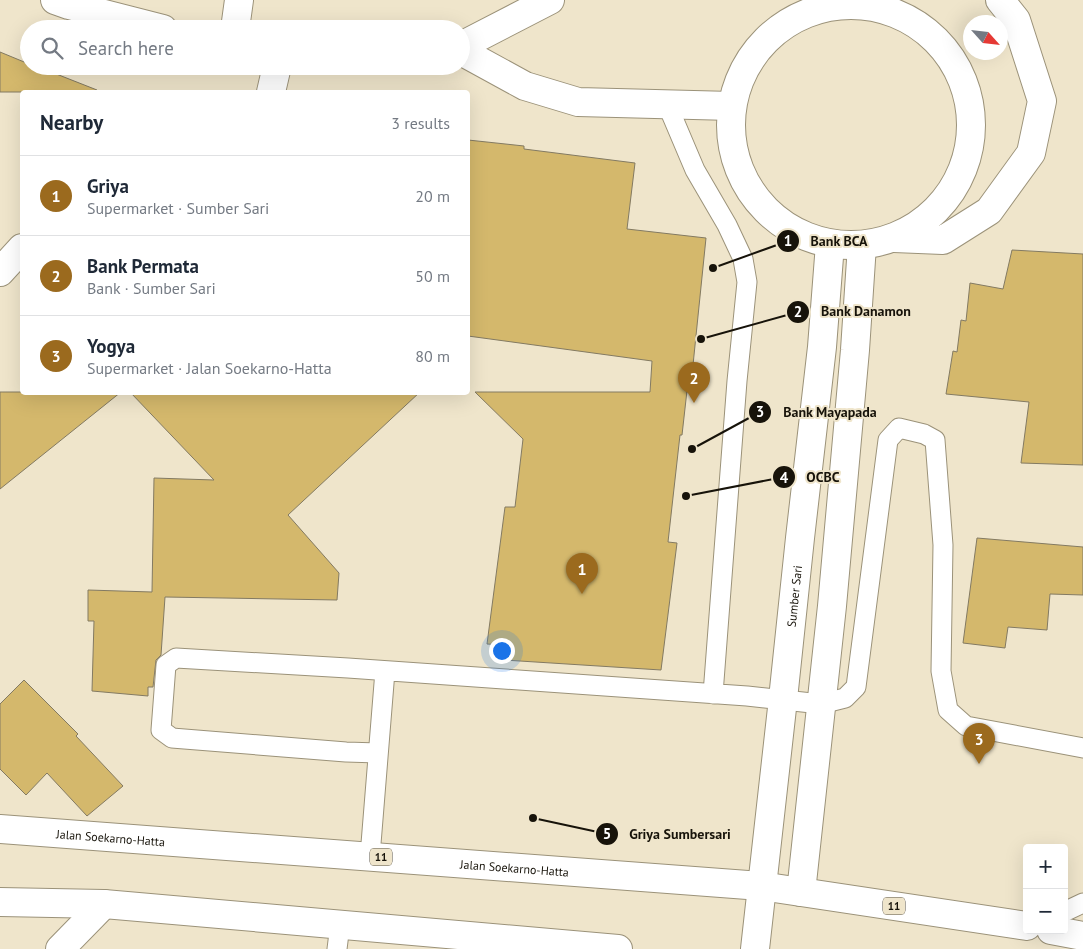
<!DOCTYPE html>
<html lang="en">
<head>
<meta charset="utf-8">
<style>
  body { margin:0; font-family:"PT Sans",sans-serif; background:#f6f6f7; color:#1f2937 }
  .controls { position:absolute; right:15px; bottom:15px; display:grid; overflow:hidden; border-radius:5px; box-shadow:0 5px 20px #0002 }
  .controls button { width:45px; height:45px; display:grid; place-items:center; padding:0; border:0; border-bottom:1px solid #e0e1e3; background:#fff; color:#1f2937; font:25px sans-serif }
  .compass { position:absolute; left:963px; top:15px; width:45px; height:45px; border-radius:50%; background:#fff; box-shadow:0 5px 20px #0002; rotate:117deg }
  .you { position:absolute; left:501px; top:650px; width:18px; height:18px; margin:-12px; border:4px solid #fff; border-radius:50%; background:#1a73e8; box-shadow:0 0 0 8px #1a73e833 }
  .badge { display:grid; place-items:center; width:32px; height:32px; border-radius:50%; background:#9b6a1e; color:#fff; font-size:16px; font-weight:700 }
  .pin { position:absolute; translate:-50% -41px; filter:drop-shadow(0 1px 2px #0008) }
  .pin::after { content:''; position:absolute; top:26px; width:18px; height:15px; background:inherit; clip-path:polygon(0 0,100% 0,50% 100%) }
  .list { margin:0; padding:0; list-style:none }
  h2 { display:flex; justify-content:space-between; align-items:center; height:65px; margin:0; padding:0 20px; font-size:21px }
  h2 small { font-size:16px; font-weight:400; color:#747a83 }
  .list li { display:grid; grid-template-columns:32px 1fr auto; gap:15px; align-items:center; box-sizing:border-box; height:80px; padding:0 20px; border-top:1px solid #e0e1e3 }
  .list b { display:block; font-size:19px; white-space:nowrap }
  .list p { margin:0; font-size:16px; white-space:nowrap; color:#747a83 }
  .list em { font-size:16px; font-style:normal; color:#747a83 }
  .icon { flex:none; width:28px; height:28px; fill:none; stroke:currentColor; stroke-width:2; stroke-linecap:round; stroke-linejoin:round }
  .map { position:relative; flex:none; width:1083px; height:949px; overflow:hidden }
  .search { position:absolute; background:#fff; box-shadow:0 5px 20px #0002; left:20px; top:20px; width:450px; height:55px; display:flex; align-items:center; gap:12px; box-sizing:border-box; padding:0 18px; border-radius:28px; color:#747a83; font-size:19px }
  .panel { position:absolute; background:#fff; box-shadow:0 5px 20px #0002; left:20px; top:90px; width:450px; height:305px; border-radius:5px }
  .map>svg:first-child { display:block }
</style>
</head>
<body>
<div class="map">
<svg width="1083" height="949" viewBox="0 0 1083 949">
  <rect width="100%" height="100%" fill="#efe5cb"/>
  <!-- building -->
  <path fill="#d4b86c" stroke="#837a62" d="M0,52L29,64V66H36L97,90V92H0Z
    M468,140L524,146V149L635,163L627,229L706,238L693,365L690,364L682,435H680L668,542L677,543L661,670L504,660V645L487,644L505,507H515L523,439L475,392H650L652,361L468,336Z
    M1012,250L1083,254V465L1021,463L1029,402L946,394L953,351L957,352L961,320L966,321L970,283L1003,289Z
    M0,392H121L0,489Z
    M130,392H420L288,515L339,573L337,600L165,597L161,655L156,660L153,687H148V696L92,691L94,621H88V590L152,592L154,478L214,480Z
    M977,538L1083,547V595L1050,594L1047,630L1008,627L1005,648L963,643Z
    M24,680L78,734L76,736L123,786L87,816L47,773L26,795L0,769V704Z"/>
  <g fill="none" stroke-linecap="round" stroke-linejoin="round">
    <defs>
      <path id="lane" d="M667,104L695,170L727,225L743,259L747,282L737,381L713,694
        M378,753L346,752L172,738L161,730L166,665L176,658L348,668L747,696L821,704L845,698L856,687L888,440L899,428L924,434L935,440L943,545L941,671L948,710L966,726L1083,748
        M370,856L385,671
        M1064,912L1083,903
        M337,949L340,925"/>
      <g id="street">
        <path d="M55,0L69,5L163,29"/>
        <circle cx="851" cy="125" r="120"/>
        <path d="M235,29L239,0"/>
        <path d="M461,46L550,0"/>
        <path d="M461,51L525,86L578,102L732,106"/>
        <path d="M271,92L277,66"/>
        <path d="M894,238L943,240L989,211L1031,153L1042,101L1016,20L1000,0"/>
        <path d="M0,272L22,248"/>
        <path d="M801,892L832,606L855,350L862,245"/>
        <path d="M60,949L104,904"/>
        <path id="s1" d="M755,949L783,699L800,538L822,347L830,244"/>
      </g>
      <g id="highway">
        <path id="s2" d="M0,829L761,886L1027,926"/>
        <path d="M0,902L104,904L618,949"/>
        <path d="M1051,930L1083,936"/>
      </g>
    </defs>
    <!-- lane casing -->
    <use href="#lane" stroke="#9b9279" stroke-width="21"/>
    <!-- street casing -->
    <use href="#street" stroke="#9b9279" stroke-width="30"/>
    <!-- highway casing -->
    <use href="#highway" stroke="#9b9279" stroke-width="30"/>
    <!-- lane -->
    <use href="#lane" stroke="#fff" stroke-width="19"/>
    <!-- street -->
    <use href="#street" stroke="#fff" stroke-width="28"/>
    <!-- highway -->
    <use href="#highway" stroke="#fff" stroke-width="28"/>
  </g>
  <g text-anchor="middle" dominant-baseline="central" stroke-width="4" stroke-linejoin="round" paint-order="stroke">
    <!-- shield labels -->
    <g fill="#efe5cb" stroke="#585244" stroke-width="1">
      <rect x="370" y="848.5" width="22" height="17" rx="4"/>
      <rect x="883" y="897.5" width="22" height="17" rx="4"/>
    </g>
    <g font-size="11" font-weight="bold" fill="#17130a">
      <text x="381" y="857">11</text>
      <text x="894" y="906">11</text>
    </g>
    <!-- street labels -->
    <g font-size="12" fill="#17130a" stroke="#efe5cb">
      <text stroke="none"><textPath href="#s1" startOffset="355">Sumber Sari</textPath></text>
      <text stroke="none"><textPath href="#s2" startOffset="111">Jalan Soekarno-Hatta</textPath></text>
      <text stroke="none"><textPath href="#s2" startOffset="516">Jalan Soekarno-Hatta</textPath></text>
    </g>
  </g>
  <!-- callouts -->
  <path fill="none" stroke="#17130a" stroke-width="2" d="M713 268L788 241M701 339L798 312M692 449L760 412M686 496L784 477M533 818L607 834"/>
  <g fill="#17130a" stroke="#efe5cb" stroke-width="2">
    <circle cx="713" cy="268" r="5"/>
    <circle cx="701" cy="339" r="5"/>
    <circle cx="692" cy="449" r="5"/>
    <circle cx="686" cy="496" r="5"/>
    <circle cx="533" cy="818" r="5"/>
    <circle cx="788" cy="241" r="12"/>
    <circle cx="798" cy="312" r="12"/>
    <circle cx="760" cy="412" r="12"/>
    <circle cx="784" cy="477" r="12"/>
    <circle cx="607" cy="834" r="12"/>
  </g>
  <g font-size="15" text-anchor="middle" font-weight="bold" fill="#fff">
    <text x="788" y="246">1</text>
    <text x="798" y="317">2</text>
    <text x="760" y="417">3</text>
    <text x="784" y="483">4</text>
    <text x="607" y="839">5</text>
  </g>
  <g font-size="14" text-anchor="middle" font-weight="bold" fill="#17130a" stroke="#efe5cb" stroke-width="4" stroke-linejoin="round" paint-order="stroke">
    <text x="839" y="246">Bank BCA</text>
    <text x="866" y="316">Bank Danamon</text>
    <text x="830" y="417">Bank Mayapada</text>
    <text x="823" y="482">OCBC</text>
    <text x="680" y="839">Griya Sumbersari</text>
  </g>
</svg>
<div class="controls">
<button>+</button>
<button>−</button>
</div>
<svg class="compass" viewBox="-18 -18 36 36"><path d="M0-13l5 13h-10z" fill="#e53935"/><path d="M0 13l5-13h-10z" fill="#747a83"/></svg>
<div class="you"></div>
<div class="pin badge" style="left:582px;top:594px">1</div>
<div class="pin badge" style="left:694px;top:403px">2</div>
<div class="pin badge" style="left:979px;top:764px">3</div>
<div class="search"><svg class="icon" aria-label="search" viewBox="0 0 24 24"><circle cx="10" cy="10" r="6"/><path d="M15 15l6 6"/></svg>Search here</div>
<section class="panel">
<h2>Nearby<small>3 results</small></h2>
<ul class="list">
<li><span class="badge">1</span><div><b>Griya</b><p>Supermarket · Sumber Sari</p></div><em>20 m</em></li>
<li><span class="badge">2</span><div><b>Bank Permata</b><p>Bank · Sumber Sari</p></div><em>50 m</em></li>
<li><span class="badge">3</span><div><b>Yogya</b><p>Supermarket · Jalan Soekarno-Hatta</p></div><em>80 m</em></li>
</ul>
</section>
</div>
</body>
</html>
